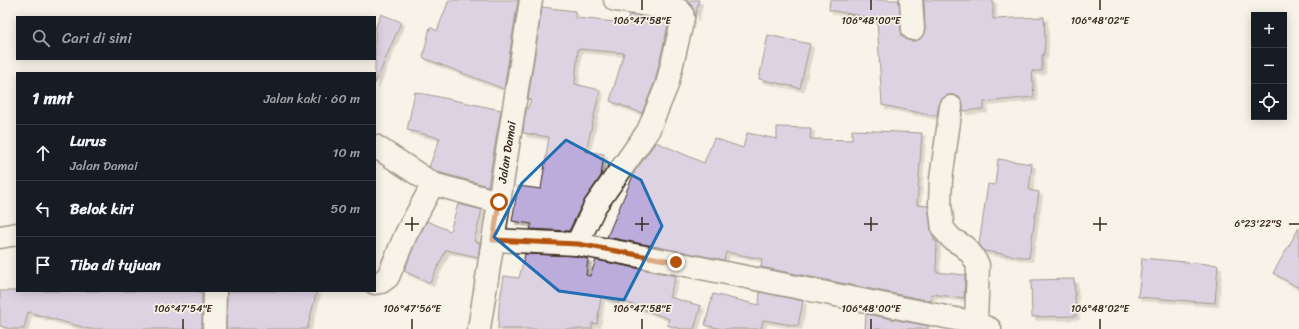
<!DOCTYPE html>
<html lang="id">
<head>
<meta charset="utf-8">
<style>
  body { margin:0; font-family:Sriracha,sans-serif; background:#20242c; color:#f1f3f6 }
  .controls { position:absolute; right:12px; top:12px; display:grid; overflow:hidden; border-radius:0px; box-shadow:0 2px 10px #0003 }
  .controls button { width:36px; height:36px; display:grid; place-items:center; padding:0; border:0; border-bottom:1px solid #363941; background:#171b24; color:#f1f3f6; font:20px sans-serif }
  .stop { position:absolute; width:12px; height:12px; margin:-9px; border:3px solid #b45309; border-radius:50%; background:#fff }
  .stop.end { background:#b45309; border-color:#fff; box-shadow:0 1px 4px #0008 }
  .list { margin:0; padding:0; list-style:none }
  h2 { display:flex; justify-content:space-between; align-items:center; height:52px; margin:0; padding:0 16px; font-size:17px }
  h2 small { font-size:13px; font-weight:400; color:#9ea1a6 }
  .list li { display:grid; grid-template-columns:26px 1fr auto; gap:12px; align-items:center; box-sizing:border-box; height:56px; padding:0 16px; border-top:1px solid #363941 }
  .list b { display:block; font-size:15px; white-space:nowrap }
  .list p { margin:0; font-size:13px; white-space:nowrap; color:#9ea1a6 }
  .list em { font-size:13px; font-style:normal; color:#9ea1a6 }
  .icon { flex:none; width:22px; height:22px; fill:none; stroke:currentColor; stroke-width:2; stroke-linecap:round; stroke-linejoin:round }
  .map { position:relative; flex:none; width:1299px; height:329px; overflow:hidden }
  .search { position:absolute; background:#171b24; box-shadow:0 2px 10px #0003; left:16px; top:16px; width:360px; height:44px; display:flex; align-items:center; gap:10px; box-sizing:border-box; padding:0 14px; border-radius:0px; color:#9ea1a6; font-size:15px }
  .panel { position:absolute; background:#171b24; box-shadow:0 2px 10px #0003; left:16px; top:72px; width:360px; height:220px; border-radius:0px }
  .map>svg:first-child { display:block }
</style>
</head>
<body>
<div class="map">
<svg width="1299" height="329" viewBox="0 0 1299 329">
  <defs>
    <filter id="shadow"><feDropShadow dx="3.5" dy="3.5" stdDeviation="0" flood-color="#0004"/></filter>
  </defs>
  <rect width="100%" height="100%" fill="#f7f3e8"/>
  <filter id="ink" filterUnits="userSpaceOnUse"><feTurbulence type="fractalNoise" baseFrequency=".025" numOctaves="2"/><feDisplacementMap in="SourceGraphic" scale="8" xChannelSelector="R" yChannelSelector="G"/><feConvolveMatrix kernelMatrix="1 2 1 2 8 2 1 2 1" color-interpolation-filters="sRGB"/></filter>
  <g filter="url(#ink)">
    <!-- building -->
    <path fill="#bcacdc" stroke="#3b2a1e" filter="url(#shadow)" d="M449,0H518L504,89L426,59L423,57L430,27L437,31Z
      M686,0H699L695,18L694,11L691,5Z
      M830,0H899L901,30L902,36L907,40L913,41L920,39L924,34L925,28L924,0H993V19L1044,17L1045,39L1044,55H1042V71H1032L1034,97L984,102V109L963,111V103L959,97L953,95H947L941,100L939,105L937,115H930L882,105L877,19L829,10Z
      M542,7L575,11V18L627,23L629,15L669,21L655,81L642,113L610,101L624,53L578,49L575,84L600,90L586,151L604,154L601,176L584,201L569,231L530,229L532,224L512,221L518,186L541,189L549,137L523,133L525,115L531,100L528,99Z
      M381,14L401,22L375,84V29Z
      M768,35L810,44L800,88L759,79Z
      M415,92L501,110L488,186L438,172L429,167L440,138L407,130Z
      M777,127L811,128L810,139L852,140V130L922,133L917,205L928,206L931,230L934,238V241H937L936,272L965,275L964,298L931,294V301L761,267L762,259L726,252L724,260L607,237L635,171L656,142L704,163L714,138L743,148L747,133L777,139Z
      M998,159L1032,164L1029,190L1039,192L1029,258L984,251L979,244L988,184L995,185Z
      M458,204L482,210L474,241L480,243L478,257L446,250L430,283L404,271L417,239L427,221L450,231Z
      M1299,228V288L1273,273Z
      M525,254L576,256L588,259L586,275L590,276L596,260L676,276L669,297L701,306L694,329H682L667,325L669,319L620,300L619,303L601,297L597,324L592,323V329H498L499,306L504,276L519,278Z
      M1142,258L1218,265L1215,303L1138,297Z
      M1074,279L1076,316L1032,317L1031,280Z
      M0,291H196L202,293V329H89L28,312L24,329H11L0,326Z
      M227,291H317L307,329H226Z
      M760,292L803,301L798,326L763,320L761,329H722L705,325L713,294L759,305Z
      M866,314L928,326V329H865Z"/>
    <g fill="none" stroke-linecap="round" stroke-linejoin="round">
      <defs>
        <g id="street">
          <path d="M911,0L913,29"/>
          <path d="M951,107L941,179L940,204L943,229L952,239L965,247L972,255L978,265L976,323"/>
          <path d="M375,146L433,184"/>
          <path d="M0,237L17,234"/>
          <path d="M493,240L577,244L676,263L976,323L990,329"/>
          <path d="M577,244L595,206L648,131L667,85L683,18L682,13L679,10L615,0"/>
          <path d="M375,283L381,282L388,277L406,234L433,184L499,202"/>
          <path d="M214,329L215,291"/>
          <path id="s1" d="M479,329L531,0"/>
        </g>
      </defs>
      <!-- street casing -->
      <use href="#street" stroke="#3b2a1e" stroke-width="25"/>
      <!-- street -->
      <use href="#street" stroke="#f7f3e8" stroke-width="22"/>
    </g>
  </g>
  <g fill="none" stroke-linecap="round" stroke-linejoin="round" filter="url(#ink)">
    <!-- route -->
    <path stroke="#b45309" stroke-width="5" d="M499,202L493,240L578,244L676,262"/>
  </g>
  <!-- marked area -->
  <path d="M0 0H1299V329H0ZM566,140L641,180L662,226L624,300L559,291L494,237L522,183Z" fill="#f7f3e8" fill-opacity=".55" fill-rule="evenodd"/>
  <path fill="none" stroke="#1f6fb2" stroke-width="3" stroke-linejoin="round" d="M566,140L641,180L662,226L624,300L559,291L494,237L522,183Z"/>
  <!-- ticks -->
  <path fill="none" stroke="#3b2a1e" stroke-width="1.5" d="M642,0V10M871,0V10M1100,0V10M412,217V231M642,217V231M871,217V231M1100,217V231M405,224H419M635,224H649M864,224H878M1093,224H1107M1289,224H1299M183,319V329M412,319V329M642,319V329M871,319V329M1100,319V329"/>
  <g text-anchor="middle" dominant-baseline="central" stroke-width="3.5" stroke-linejoin="round" paint-order="stroke">
    <!-- street labels -->
    <g font-size="12" fill="#3b2a1e" stroke="#f7f3e8">
      <text stroke="none"><textPath href="#s1" startOffset="179">Jalan Damai</textPath></text>
    </g>
  </g>
  <g font-size="10" text-anchor="middle" fill="#3b2a1e" stroke="#f7f3e8" stroke-width="3.5" stroke-linejoin="round" paint-order="stroke">
    <text x="642" y="24">106°47'58"E</text>
    <text x="871" y="24">106°48'00"E</text>
    <text x="1100" y="24">106°48'02"E</text>
    <text x="1258" y="227">6°23'22"S</text>
    <text x="183" y="312">106°47'54"E</text>
    <text x="412" y="312">106°47'56"E</text>
    <text x="642" y="312">106°47'58"E</text>
    <text x="871" y="312">106°48'00"E</text>
    <text x="1100" y="312">106°48'02"E</text>
  </g>
</svg>
<div class="controls">
<button>+</button>
<button>−</button>
<button><svg class="icon" aria-label="locate" viewBox="0 0 24 24"><circle cx="12" cy="12" r="6"/><path d="M12 2v4M12 18v4M2 12h4M18 12h4"/></svg></button>
</div>
<div class="stop" style="left:499px;top:202px"></div>
<div class="stop end" style="left:676px;top:262px"></div>
<div class="search"><svg class="icon" aria-label="search" viewBox="0 0 24 24"><circle cx="10" cy="10" r="6"/><path d="M15 15l6 6"/></svg>Cari di sini</div>
<section class="panel">
<h2>1 mnt<small>Jalan kaki · 60 m</small></h2>
<ul class="list">
<li><svg class="icon" aria-label="ahead" viewBox="0 0 24 24"><path d="M12 20V5M6 11l6-6 6 6"/></svg><div><b>Lurus</b><p>Jalan Damai</p></div><em>10 m</em></li>
<li><svg class="icon" aria-label="left" viewBox="0 0 24 24"><path d="M17 20v-9H6M10 6l-5 5 5 5"/></svg><div><b>Belok kiri</b></div><em>50 m</em></li>
<li><svg class="icon" aria-label="arrive" viewBox="0 0 24 24"><path d="M6 21V4h12l-3 4 3 4H6"/></svg><div><b>Tiba di tujuan</b></div></li>
</ul>
</section>
</div>
</body>
</html>
